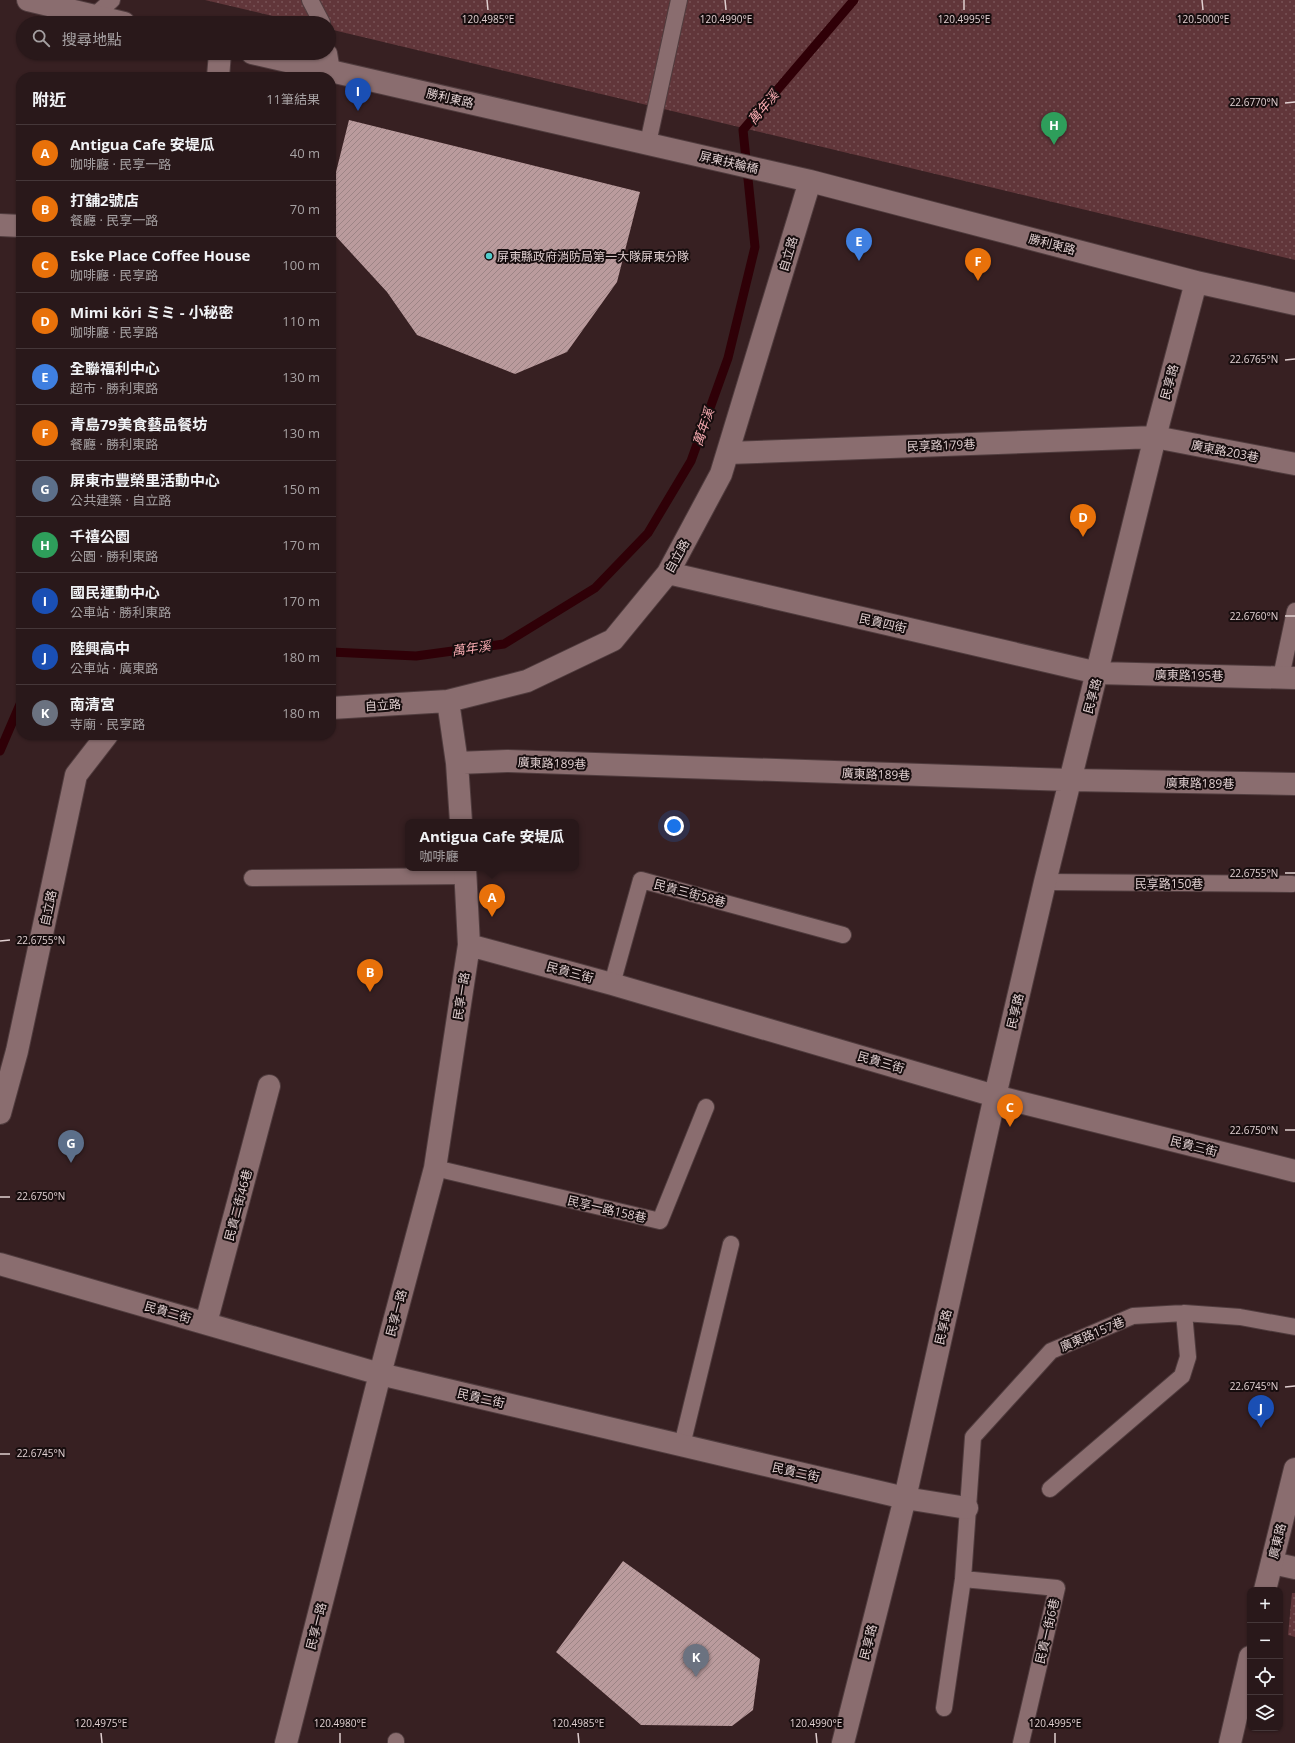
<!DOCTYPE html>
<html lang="zh-TW">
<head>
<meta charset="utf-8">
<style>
  body { margin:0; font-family:"Open Sans","Noto Sans TC","Noto Sans JP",sans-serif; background:#352527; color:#f1f3f6 }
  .controls { position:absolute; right:12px; bottom:12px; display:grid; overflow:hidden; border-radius:8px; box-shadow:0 1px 3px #0004 }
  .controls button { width:36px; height:36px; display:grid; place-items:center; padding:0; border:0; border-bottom:1px solid #453739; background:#29181a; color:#f1f3f6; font:20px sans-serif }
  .you { position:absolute; left:674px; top:826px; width:14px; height:14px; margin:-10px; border:3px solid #fff; border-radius:50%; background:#1a73e8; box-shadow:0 0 0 6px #1a73e833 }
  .badge { display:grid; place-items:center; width:26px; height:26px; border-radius:50%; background:#8c9099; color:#fff; font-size:13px; font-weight:700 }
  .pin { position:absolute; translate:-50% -33px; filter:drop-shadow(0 1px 2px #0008) }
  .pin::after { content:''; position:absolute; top:21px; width:14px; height:12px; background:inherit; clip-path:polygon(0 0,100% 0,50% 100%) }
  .popup { position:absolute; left:405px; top:819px; width:174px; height:52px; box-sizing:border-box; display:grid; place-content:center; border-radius:8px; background:#29181a; filter:drop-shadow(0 1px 3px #0005); font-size:13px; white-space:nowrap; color:#a5a0a2 }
  .popup b { font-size:15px; color:#f1f3f6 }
  .popup::after { content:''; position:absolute; left:50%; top:100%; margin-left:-8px; border:8px solid transparent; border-top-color:#29181a }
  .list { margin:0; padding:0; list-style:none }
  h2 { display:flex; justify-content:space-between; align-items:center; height:52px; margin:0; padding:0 16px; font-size:17px }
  h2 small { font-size:13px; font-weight:400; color:#a5a0a2 }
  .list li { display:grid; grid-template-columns:26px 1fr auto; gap:12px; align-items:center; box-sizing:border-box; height:56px; padding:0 16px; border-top:1px solid #453739 }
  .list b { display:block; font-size:15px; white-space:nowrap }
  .list p { margin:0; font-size:13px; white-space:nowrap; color:#a5a0a2 }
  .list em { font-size:13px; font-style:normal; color:#a5a0a2 }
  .icon { flex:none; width:22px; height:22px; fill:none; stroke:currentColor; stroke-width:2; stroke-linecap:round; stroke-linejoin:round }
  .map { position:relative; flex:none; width:1295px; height:1743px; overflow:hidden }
  .search { position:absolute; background:#29181a; box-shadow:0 1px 3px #0004; left:16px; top:16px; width:320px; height:44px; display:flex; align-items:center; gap:10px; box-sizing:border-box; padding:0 14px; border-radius:22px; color:#a5a0a2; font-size:15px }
  .panel { position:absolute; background:#29181a; box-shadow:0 1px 3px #0004; left:16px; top:72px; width:320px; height:668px; border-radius:16px }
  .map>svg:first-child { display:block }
</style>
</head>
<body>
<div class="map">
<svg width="1295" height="1743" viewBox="0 0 1295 1743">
  <defs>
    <pattern id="park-dots" width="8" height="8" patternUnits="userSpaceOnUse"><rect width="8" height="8" fill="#61363a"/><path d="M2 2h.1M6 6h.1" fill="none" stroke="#775255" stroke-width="1.8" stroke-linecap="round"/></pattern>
    <pattern id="building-hatch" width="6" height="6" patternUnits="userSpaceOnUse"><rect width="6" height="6" fill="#ba9b9d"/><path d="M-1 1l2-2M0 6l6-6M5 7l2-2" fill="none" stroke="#9c8485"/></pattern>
  </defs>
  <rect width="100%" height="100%" fill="#372022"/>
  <!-- park -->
  <path fill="url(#park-dots)" d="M205,0H1295V260L329,29V23H302Z
    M1292,1593H1295V1637L1288,1635Z"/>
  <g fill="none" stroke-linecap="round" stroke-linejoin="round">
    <!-- stream -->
    <path stroke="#2f0007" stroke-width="9" d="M331,652L416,656L504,644L595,588L648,533L691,461L728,358L755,247L743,130L854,0
      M0,751L21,702"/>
  </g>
  <!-- building -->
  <path fill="url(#building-hatch)" d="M349,120L640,192L617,282L567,352L515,374L417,335L387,292L331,231V192Z
    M623,1561L760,1659L753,1710L732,1726L641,1725L556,1652Z"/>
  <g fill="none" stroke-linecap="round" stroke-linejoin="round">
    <defs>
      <path id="service" d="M310,0L322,23
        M94,16L112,0
        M329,53L332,71
        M648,143L679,0
        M1281,677L1295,611
        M252,878L465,876
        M1045,882L1292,884
        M612,984L641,880L843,935
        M435,1168L660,1221L706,1107
        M682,1445L731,1244
        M1050,1489L1182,1376L1188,1357L1184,1313
        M963,1579L1057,1588L1021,1743
        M944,1708L963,1579L973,1437L1051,1351L1133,1316L1184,1313L1240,1317L1295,1327
        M396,1743V1741"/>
      <path id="minor" d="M28,0L124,23
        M252,53L810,181L1196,282L1295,304
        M218,77L220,53
        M0,225L21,226
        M728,453L1155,437L1295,464
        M668,573L1098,673L1295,678
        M448,701L457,763L461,822
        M331,708L448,701L527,681L613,640L668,573L721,474L810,181
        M457,763L507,761L1070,780L1295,784
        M469,945L612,984L995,1096L1295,1171
        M0,1113L17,1051L76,775L107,735
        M0,1264L380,1374L905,1498L967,1508
        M206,1323L269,1086
        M1272,1563L1295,1568
        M286,1743L380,1374L435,1168L469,945L465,868
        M843,1743L905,1498L995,1096L1045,882L1155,437L1196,282"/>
      <path id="tertiary" d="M1265,1590L1295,1469
        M1230,1743L1250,1657"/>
    </defs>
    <!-- service casing -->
    <use href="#service" stroke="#503c3e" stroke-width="18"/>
    <!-- minor casing -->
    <use href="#minor" stroke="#503c3e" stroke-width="24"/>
    <!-- tertiary casing -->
    <use href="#tertiary" stroke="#503c3e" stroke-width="24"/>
    <!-- service -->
    <use href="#service" stroke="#8a6d6f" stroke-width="16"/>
    <!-- minor -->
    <use href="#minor" stroke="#8a6d6f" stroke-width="22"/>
    <!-- tertiary -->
    <use href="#tertiary" stroke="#8a6d6f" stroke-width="22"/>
  </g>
  <!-- ticks -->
  <path fill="none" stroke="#e0cfd0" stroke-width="1.5" d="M487,0L488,10M725,0L726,10M964,0V10M1202,0L1203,10M1285,103L1295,102M1285,360L1295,359M1285,616H1295M1285,873H1295M0,941L10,940M1285,1130H1295M0,1197H10M1285,1387L1295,1386M0,1454H10M101,1733L102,1743M340,1733V1743M578,1733L579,1743M816,1733L817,1743M1055,1733V1743"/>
  <!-- markers -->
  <circle fill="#52cdcc" stroke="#170d0e" stroke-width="1.5" cx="489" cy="256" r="4"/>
  <g text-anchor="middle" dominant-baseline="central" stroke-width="4" stroke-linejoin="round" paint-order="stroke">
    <!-- street labels -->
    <g font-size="12" fill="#e0cfd0" stroke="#170d0e">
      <text transform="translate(450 98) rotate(13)">勝利東路</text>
      <text transform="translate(729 162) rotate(13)">屏東扶輪橋</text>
      <text transform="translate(1052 244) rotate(15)">勝利東路</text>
      <text transform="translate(788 254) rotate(-73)">自立路</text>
      <text transform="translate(1169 382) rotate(-75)">民享路</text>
      <text transform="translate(941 445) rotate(-2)">民享路179巷</text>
      <text transform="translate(1225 451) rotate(11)">廣東路203巷</text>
      <text transform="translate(677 556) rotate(-61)">自立路</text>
      <text transform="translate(883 623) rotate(13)">民貴四街</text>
      <text transform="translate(1189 675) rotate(1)">廣東路195巷</text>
      <text transform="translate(1092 696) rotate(-75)">民享路</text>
      <text transform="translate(383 705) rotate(-4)">自立路</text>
      <text transform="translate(552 763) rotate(2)">廣東路189巷</text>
      <text transform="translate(876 774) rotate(2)">廣東路189巷</text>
      <text transform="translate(1200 783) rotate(1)">廣東路189巷</text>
      <text x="1169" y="883">民享路150巷</text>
      <text transform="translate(690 893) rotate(15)">民貴三街58巷</text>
      <text transform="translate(48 908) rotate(-78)">自立路</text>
      <text transform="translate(570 972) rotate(15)">民貴三街</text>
      <text transform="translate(461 996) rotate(-81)">民享一路</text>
      <text transform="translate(1015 1011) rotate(-77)">民享路</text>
      <text transform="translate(881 1062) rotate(16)">民貴三街</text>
      <text transform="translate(1194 1146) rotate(14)">民貴三街</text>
      <text transform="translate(238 1205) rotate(-75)">民貴二街46巷</text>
      <text transform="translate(607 1209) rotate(13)">民享一路158巷</text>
      <text transform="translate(168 1312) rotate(16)">民貴二街</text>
      <text transform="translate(396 1313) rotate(-75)">民享一路</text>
      <text transform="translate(943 1327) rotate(-77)">民享路</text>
      <text transform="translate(1092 1334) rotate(-23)">廣東路157巷</text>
      <text transform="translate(481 1398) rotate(13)">民貴二街</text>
      <text transform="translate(796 1472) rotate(13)">民貴二街</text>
      <text transform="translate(1277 1541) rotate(-76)">廣東路</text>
      <text transform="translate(316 1626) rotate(-76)">民享一路</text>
      <text transform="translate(1047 1631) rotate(-77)">民貴一街6巷</text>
      <text transform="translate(868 1642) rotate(-76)">民享路</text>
    </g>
    <!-- poi labels -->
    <g font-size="12" fill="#e0cfd0" stroke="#170d0e" text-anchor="start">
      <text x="497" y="256">屏東縣政府消防局第一大隊屏東分隊</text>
    </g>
    <!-- water labels -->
    <g font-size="13" font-style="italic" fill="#f6aab0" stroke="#170d0e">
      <text transform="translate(763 107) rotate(-50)">萬年溪</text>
      <text transform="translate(703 427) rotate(-71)">萬年溪</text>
      <text transform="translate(471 648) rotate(-8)">萬年溪</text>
    </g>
  </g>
  <g font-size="10" text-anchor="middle" fill="#e0cfd0" stroke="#170d0e" stroke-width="4" stroke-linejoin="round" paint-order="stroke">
    <text x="488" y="23">120.4985°E</text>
    <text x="726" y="23">120.4990°E</text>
    <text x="964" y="23">120.4995°E</text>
    <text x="1203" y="23">120.5000°E</text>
    <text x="1254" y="106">22.6770°N</text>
    <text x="1254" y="363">22.6765°N</text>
    <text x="1254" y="620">22.6760°N</text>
    <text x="1254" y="877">22.6755°N</text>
    <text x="41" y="944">22.6755°N</text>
    <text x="1254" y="1134">22.6750°N</text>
    <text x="41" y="1200">22.6750°N</text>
    <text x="1254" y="1390">22.6745°N</text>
    <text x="41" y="1457">22.6745°N</text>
    <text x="101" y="1727">120.4975°E</text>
    <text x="340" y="1727">120.4980°E</text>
    <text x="578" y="1727">120.4985°E</text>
    <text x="816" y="1727">120.4990°E</text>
    <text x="1055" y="1727">120.4995°E</text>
  </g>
</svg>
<div class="controls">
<button>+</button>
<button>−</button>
<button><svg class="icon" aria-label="locate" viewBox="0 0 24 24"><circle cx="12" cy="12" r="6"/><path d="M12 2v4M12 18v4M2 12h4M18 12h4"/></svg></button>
<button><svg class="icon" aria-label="layers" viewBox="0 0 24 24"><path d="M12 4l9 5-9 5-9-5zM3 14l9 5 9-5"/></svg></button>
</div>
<div class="you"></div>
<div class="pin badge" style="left:492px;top:917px;background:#e8710a">A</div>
<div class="popup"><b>Antigua Cafe 安堤瓜</b>咖啡廳</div>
<div class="pin badge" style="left:370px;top:992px;background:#e8710a">B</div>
<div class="pin badge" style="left:1010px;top:1127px;background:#e8710a">C</div>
<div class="pin badge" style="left:1083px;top:537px;background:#e8710a">D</div>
<div class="pin badge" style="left:859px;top:261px;background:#3f7fe0">E</div>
<div class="pin badge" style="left:978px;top:281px;background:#e8710a">F</div>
<div class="pin badge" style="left:71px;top:1163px;background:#5c6f8a">G</div>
<div class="pin badge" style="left:1054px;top:145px;background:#2e9e5b">H</div>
<div class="pin badge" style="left:358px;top:111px;background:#1a4fb4">I</div>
<div class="pin badge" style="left:1261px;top:1428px;background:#1a4fb4">J</div>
<div class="pin badge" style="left:696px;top:1677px;background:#6b7280">K</div>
<div class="search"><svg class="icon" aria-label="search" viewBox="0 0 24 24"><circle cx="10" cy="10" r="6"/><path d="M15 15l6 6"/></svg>搜尋地點</div>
<section class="panel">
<h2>附近<small>11筆結果</small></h2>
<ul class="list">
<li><span class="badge" style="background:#e8710a">A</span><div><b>Antigua Cafe 安堤瓜</b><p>咖啡廳 · 民享一路</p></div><em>40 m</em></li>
<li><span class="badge" style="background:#e8710a">B</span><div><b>打舖2號店</b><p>餐廳 · 民享一路</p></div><em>70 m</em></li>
<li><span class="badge" style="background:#e8710a">C</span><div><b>Eske Place Coffee House</b><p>咖啡廳 · 民享路</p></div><em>100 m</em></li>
<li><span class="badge" style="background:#e8710a">D</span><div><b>Mimi köri ミミ - 小秘密</b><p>咖啡廳 · 民享路</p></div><em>110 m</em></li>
<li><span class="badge" style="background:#3f7fe0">E</span><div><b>全聯福利中心</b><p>超市 · 勝利東路</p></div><em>130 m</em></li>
<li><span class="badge" style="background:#e8710a">F</span><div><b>青島79美食藝品餐坊</b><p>餐廳 · 勝利東路</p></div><em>130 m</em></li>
<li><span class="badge" style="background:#5c6f8a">G</span><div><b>屏東市豐榮里活動中心</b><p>公共建築 · 自立路</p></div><em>150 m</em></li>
<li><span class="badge" style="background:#2e9e5b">H</span><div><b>千禧公園</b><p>公園 · 勝利東路</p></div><em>170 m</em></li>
<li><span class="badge" style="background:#1a4fb4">I</span><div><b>國民運動中心</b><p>公車站 · 勝利東路</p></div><em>170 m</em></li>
<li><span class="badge" style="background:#1a4fb4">J</span><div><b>陸興高中</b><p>公車站 · 廣東路</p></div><em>180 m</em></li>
<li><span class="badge" style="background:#6b7280">K</span><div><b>南清宮</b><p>寺廟 · 民享路</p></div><em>180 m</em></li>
</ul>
</section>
</div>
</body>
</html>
